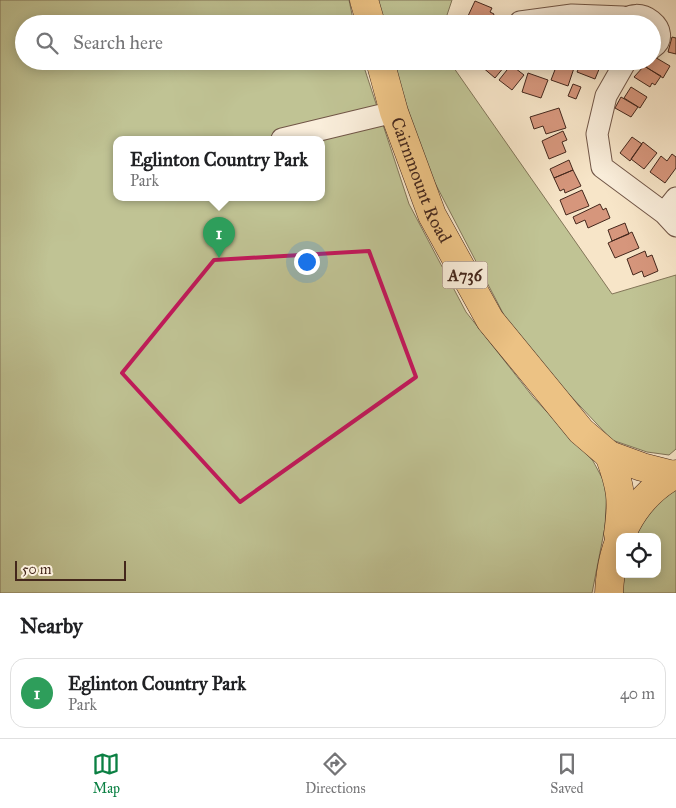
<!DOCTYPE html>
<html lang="en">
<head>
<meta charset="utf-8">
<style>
  body { margin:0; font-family:"IM FELL Great Primer",serif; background:#f2f2f2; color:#202124 }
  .controls { position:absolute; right:15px; bottom:15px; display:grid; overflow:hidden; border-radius:10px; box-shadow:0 2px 12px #0003 }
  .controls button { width:45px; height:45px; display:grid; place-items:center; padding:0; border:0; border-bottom:1px solid #e0e0e0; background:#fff; color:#202124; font:25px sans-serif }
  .scale { position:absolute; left:15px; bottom:12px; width:111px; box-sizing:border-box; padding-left:5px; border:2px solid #44271c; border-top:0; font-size:14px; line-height:18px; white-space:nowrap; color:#44271c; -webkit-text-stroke:4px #faeedb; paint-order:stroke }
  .you { position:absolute; left:306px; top:261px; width:18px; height:18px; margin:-12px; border:4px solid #fff; border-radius:50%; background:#1a73e8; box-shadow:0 0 0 8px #1a73e833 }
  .badge { display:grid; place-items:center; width:32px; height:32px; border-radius:50%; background:#0b8043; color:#fff; font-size:16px; font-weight:700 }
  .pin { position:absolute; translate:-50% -41px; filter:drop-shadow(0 1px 2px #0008) }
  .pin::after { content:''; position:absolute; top:26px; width:18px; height:15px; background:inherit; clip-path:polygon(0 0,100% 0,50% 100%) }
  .popup { position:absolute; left:113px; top:136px; width:212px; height:65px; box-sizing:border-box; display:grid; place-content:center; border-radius:10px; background:#fff; filter:drop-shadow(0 1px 4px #0005); font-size:16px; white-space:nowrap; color:#757577 }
  .popup b { font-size:19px; color:#202124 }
  .popup::after { content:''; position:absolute; left:50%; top:100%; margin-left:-10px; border:10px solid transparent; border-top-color:#fff }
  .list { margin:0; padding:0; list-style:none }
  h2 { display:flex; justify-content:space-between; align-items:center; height:65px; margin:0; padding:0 20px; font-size:21px }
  h2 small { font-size:16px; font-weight:400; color:#757577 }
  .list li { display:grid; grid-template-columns:32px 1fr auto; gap:15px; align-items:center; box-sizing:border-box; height:70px; margin:0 10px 10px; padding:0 10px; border:1px solid #e0e0e0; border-radius:15px }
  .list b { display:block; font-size:19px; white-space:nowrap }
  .list p { margin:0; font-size:16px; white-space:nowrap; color:#757577 }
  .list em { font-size:16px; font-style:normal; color:#757577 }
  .icon { flex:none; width:28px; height:28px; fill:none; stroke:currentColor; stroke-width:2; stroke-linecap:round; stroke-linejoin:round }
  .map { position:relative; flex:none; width:676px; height:593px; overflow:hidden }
  .search { position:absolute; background:#fff; box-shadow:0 2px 12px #0003; left:15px; right:15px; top:15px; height:55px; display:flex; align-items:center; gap:12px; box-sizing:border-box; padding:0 18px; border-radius:28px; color:#757577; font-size:19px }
  .sheet { height:145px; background:#fff }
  nav { display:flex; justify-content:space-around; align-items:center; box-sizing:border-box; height:70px; border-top:1px solid #e0e0e0; background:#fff; font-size:14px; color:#757577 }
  nav a { display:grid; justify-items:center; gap:2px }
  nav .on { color:#0b8043 }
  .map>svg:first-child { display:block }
</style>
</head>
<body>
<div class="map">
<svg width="676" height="593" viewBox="0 0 676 593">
  <rect width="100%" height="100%" fill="#f7e5c8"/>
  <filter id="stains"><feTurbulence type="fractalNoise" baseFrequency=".004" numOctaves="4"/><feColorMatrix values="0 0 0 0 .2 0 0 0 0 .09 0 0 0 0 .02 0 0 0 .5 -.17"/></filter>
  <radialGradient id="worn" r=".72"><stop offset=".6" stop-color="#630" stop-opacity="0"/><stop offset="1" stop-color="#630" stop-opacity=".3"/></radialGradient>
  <!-- green -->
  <path fill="#c0c394" stroke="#827558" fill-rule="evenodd" d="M0,0H349L354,24H24V61H362L409,204L466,312L533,397L593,461L607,487L605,527L592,593H0ZM116,139H322V197H116Z
    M375,0H452L444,24H382Z
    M393,61H449L612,294L676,275V449L669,455L647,452L612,440L516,338L424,162Z
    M676,486V593H619L621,574H657V537H630L645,513Z"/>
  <!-- building -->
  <path fill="#d6967c" stroke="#44271c" d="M475,1L492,8L490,12L494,14L490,24L468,16Z
    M672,37L676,38V54L668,52Z
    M653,56L670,66L663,78L646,67L650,61H652Z
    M485,61H509L495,78L481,66Z
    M582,61L602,62L595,79L577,72Z
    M558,62L574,68L568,86L551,80Z
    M511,65L524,75L512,90L499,80Z
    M644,66L661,76L655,85L652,83L650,87L634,77Z
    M528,73L548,80L541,98L522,92Z
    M573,84L581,87L576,99L568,96Z
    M631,87L647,97L640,108L624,98Z
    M621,97L638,107L631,117L615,108Z
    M559,108L566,128L546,134L543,126L534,129L530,117Z
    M563,131L567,140L562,142L566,152L549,159L542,141Z
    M632,137L642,144L630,161L620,153Z
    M643,142L657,153L644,169L631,159Z
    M672,154L676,157V168L665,183L650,172L661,156L667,161Z
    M569,160L573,170L554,178L550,169Z
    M573,170L581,186L565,193L564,189L560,191L554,178Z
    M582,190L589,206L566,215L560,200Z
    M600,204L603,210L606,208L610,218L588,228L585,220L576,224L573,217Z
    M625,223L629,234L612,241L608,230Z
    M632,232L639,248L615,258L608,243Z
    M645,251L647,257L652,255L658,271L644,277L642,271L633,275L627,259Z"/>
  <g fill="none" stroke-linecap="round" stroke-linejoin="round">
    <defs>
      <path id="minor" d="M520,22L572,15L623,17
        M621,24C637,0 676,32 652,48
        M626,61L606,96L597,134L602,167L664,213L676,226
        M282,139L394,112
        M664,213L676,198"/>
      <g id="major">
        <path d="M364,0L371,24"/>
        <path id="s1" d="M380,61L394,112L432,215L490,320L581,431L609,455L642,467L673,475"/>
        <path d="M609,455C621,487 623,500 618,534"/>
        <path d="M609,593C611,545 631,498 676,474"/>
      </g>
    </defs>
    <!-- minor casing -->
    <use href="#minor" stroke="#715647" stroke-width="23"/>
    <!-- major casing -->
    <use href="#major" stroke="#44271c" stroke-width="29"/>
    <!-- minor -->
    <use href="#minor" stroke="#faeedb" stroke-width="21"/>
    <!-- major -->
    <use href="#major" stroke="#ecc284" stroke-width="28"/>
  </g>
  <!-- marked area -->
  <path fill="none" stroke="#c2185b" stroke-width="4" stroke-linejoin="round" d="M369,251L416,377L240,502L122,373L214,260Z"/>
  <g text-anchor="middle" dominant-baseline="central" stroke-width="4" stroke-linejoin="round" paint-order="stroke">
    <!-- shield labels -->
    <rect fill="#faeedb" stroke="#7b6355" stroke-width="1" x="442.5" y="261.5" width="45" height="27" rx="4"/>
    <g font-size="16" font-weight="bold" fill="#44271c">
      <text x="465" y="275">A736</text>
    </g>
    <!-- street labels -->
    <g font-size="18" fill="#44271c" stroke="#faeedb">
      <text stroke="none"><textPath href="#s1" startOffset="126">Cairnmount Road</textPath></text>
    </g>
  </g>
  <rect width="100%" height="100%" filter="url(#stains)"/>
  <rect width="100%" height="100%" fill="url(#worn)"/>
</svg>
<div class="controls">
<button><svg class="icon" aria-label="locate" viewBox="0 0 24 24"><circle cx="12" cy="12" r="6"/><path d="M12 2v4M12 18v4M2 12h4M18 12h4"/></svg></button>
</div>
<div class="scale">50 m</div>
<div class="you"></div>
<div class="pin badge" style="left:219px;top:258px;background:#2e9e5b">1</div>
<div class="popup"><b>Eglinton Country Park</b>Park</div>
<div class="search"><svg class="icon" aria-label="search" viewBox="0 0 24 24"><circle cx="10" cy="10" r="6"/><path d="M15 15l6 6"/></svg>Search here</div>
</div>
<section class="sheet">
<h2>Nearby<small></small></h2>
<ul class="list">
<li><span class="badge" style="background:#2e9e5b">1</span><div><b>Eglinton Country Park</b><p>Park</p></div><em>40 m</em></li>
</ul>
</section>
<nav>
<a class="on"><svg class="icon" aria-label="map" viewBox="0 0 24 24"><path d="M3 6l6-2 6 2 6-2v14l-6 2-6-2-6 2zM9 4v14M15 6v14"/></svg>Map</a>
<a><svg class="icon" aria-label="directions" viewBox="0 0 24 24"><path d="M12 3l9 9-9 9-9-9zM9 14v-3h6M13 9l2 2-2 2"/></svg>Directions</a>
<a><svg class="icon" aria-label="saved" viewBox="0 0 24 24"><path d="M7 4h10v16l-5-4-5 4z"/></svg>Saved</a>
</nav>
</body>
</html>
